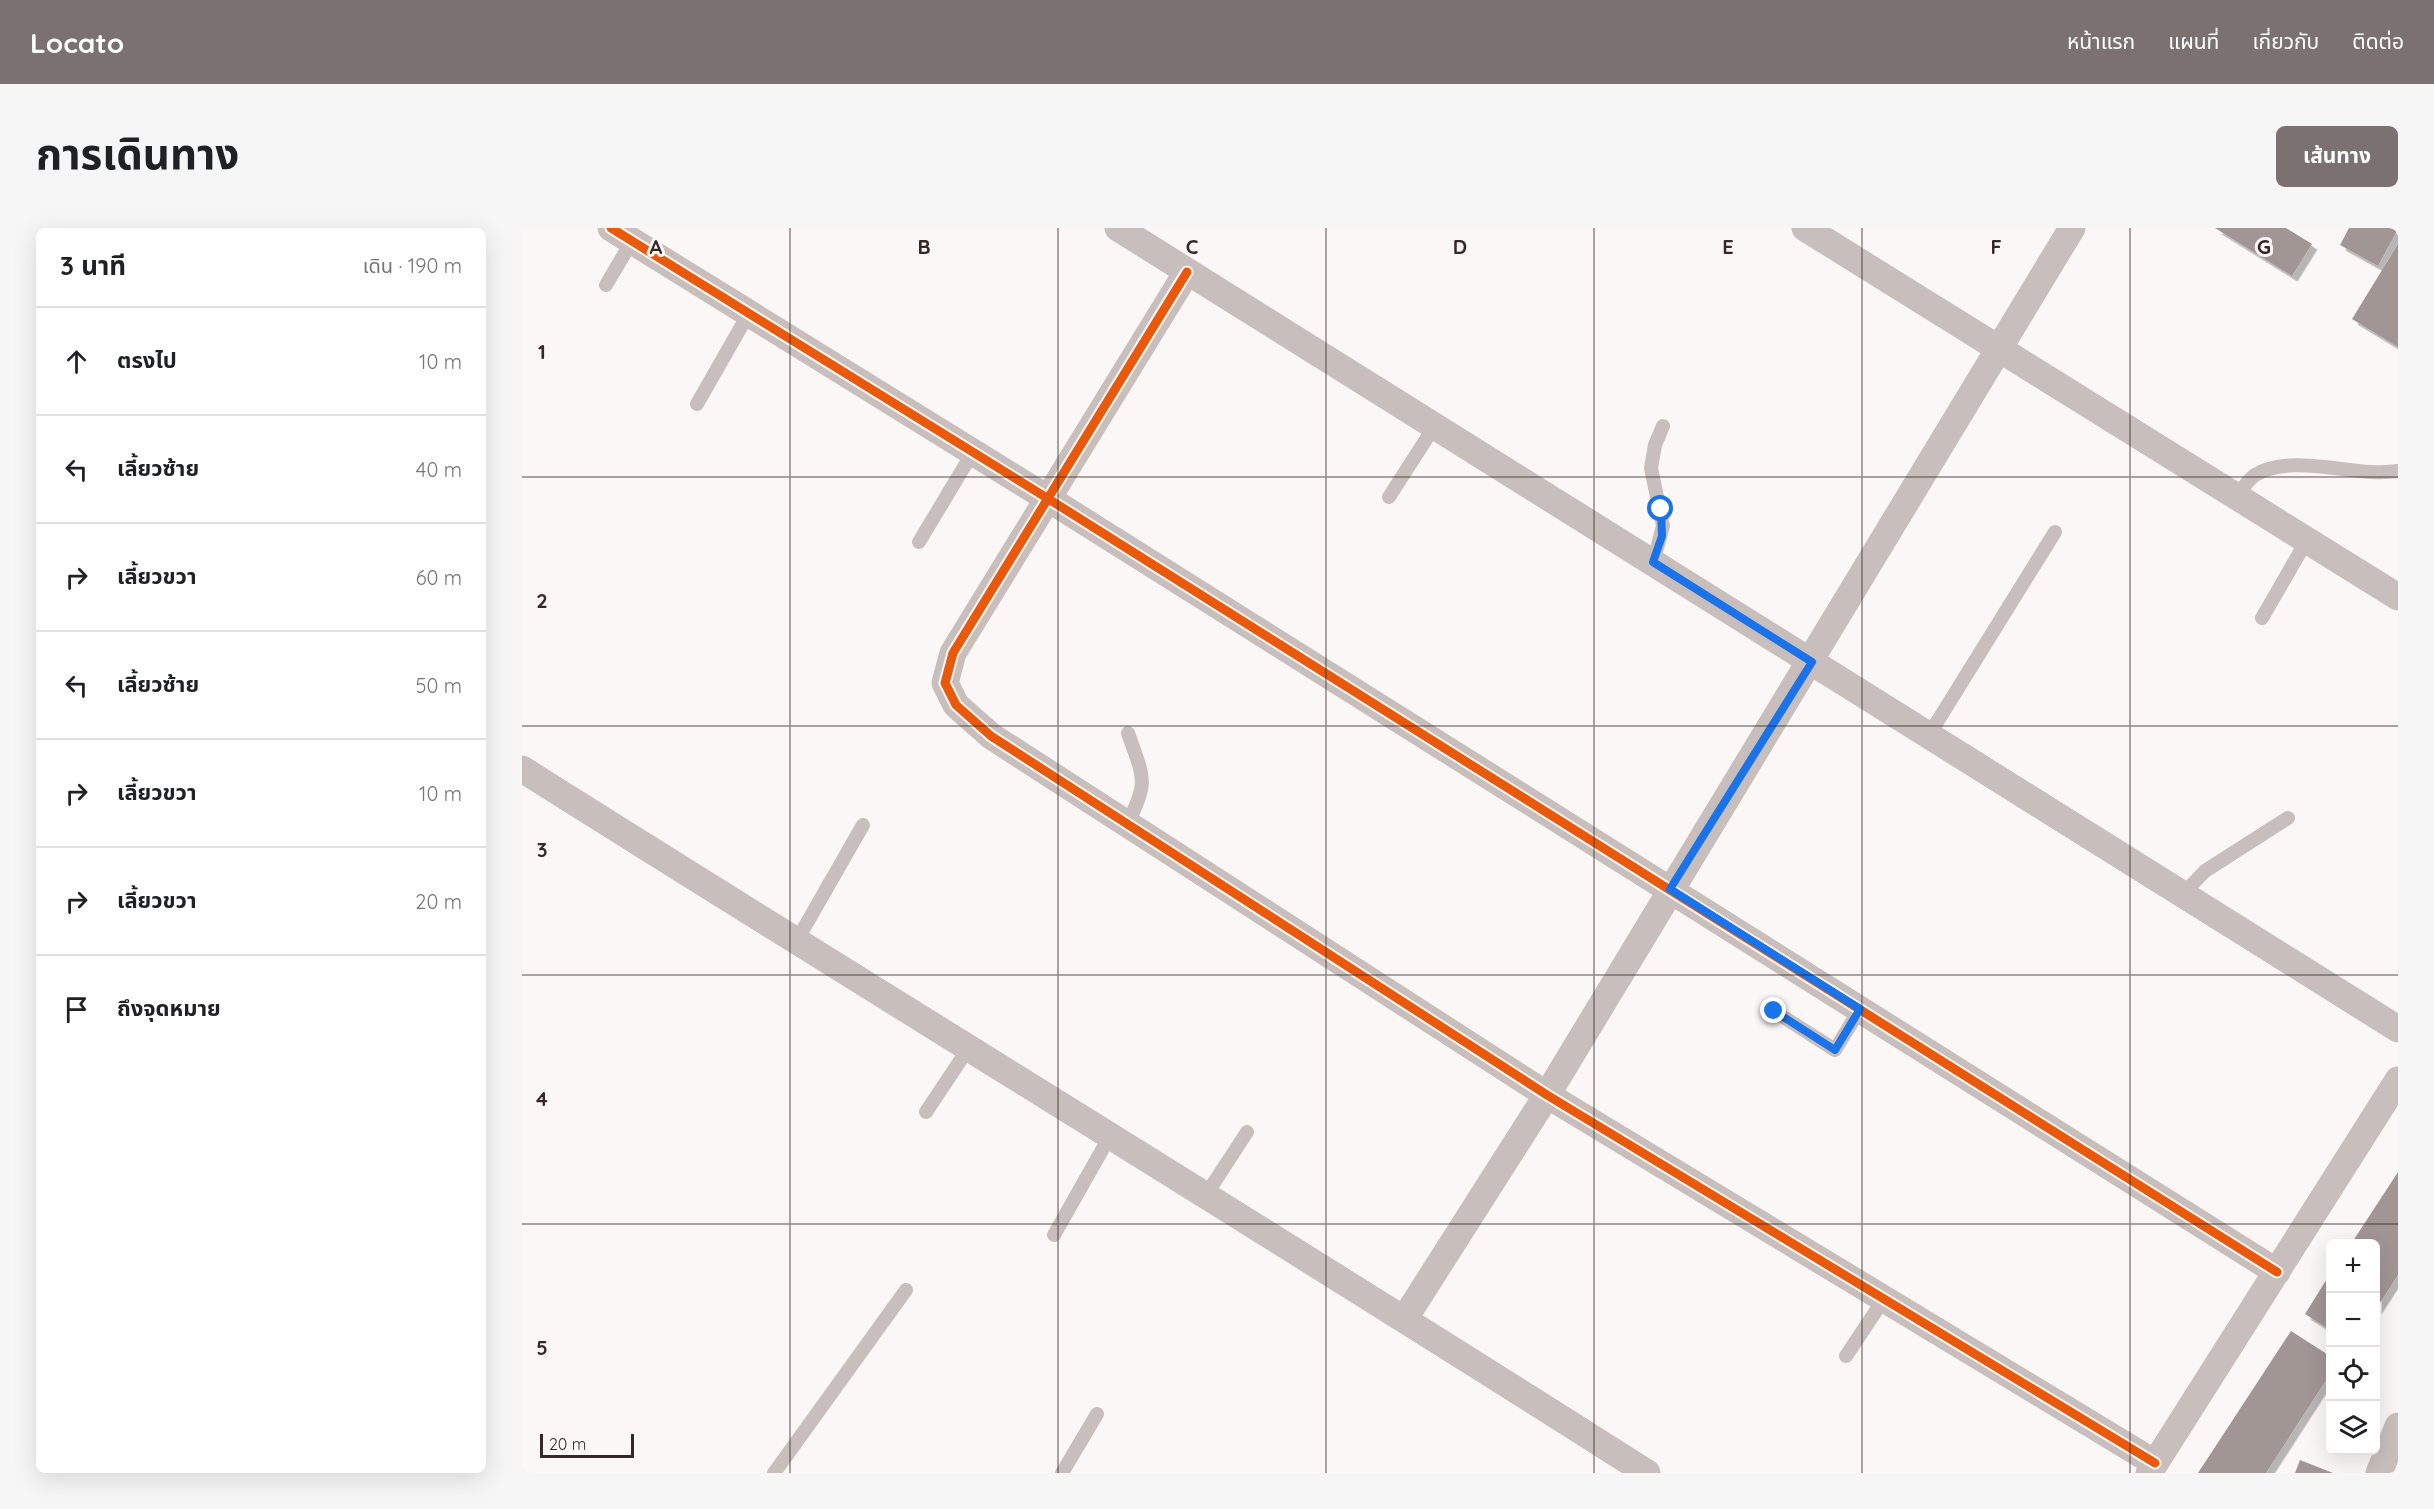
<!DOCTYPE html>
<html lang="th">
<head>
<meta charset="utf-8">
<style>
  body { margin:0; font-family:Quicksand,"Noto Sans Thai",sans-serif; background:#f6f6f6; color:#202124 }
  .controls { position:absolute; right:18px; bottom:18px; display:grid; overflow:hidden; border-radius:9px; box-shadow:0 6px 24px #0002 }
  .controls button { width:54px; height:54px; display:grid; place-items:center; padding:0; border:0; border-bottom:2px solid #e0e0e0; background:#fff; color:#202124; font:30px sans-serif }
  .scale { position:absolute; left:18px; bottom:15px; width:94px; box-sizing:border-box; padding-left:6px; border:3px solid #352927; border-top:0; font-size:16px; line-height:21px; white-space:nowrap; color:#352927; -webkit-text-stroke:4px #fdf6f5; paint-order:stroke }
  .stop { position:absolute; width:18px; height:18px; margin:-14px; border:4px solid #1a73e8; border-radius:50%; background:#fff }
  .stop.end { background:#1a73e8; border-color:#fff; box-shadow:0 2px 6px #0008 }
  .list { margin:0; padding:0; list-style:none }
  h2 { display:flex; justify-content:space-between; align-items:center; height:78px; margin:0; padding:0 24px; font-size:26px }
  h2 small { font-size:20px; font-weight:400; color:#757577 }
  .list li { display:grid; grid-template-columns:39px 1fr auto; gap:18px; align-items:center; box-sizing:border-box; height:108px; padding:0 24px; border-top:2px solid #e0e0e0 }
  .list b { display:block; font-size:22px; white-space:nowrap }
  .list em { font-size:20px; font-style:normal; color:#757577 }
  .icon { flex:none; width:33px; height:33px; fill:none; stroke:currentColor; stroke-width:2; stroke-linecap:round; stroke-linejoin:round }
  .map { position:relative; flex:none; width:1876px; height:1245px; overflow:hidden; border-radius:9px }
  header { display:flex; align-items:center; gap:36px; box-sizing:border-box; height:84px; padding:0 30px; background:#7a7170; color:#fff }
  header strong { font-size:28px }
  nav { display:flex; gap:33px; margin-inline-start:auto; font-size:21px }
  .intro { display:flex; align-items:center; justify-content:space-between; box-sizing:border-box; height:144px; padding:0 36px }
  h1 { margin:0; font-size:42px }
  .button { padding:15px 27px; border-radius:9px; background:#7a7170; color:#fff; font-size:21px; font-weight:700 }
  main { display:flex; gap:36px; padding:0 36px }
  aside { flex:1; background:#fff; border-radius:9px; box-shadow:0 6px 24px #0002 }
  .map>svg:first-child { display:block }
</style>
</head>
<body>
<header>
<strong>Locato</strong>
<nav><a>หน้าแรก</a><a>แผนที่</a><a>เกี่ยวกับ</a><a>ติดต่อ</a></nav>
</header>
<div class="intro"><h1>การเดินทาง</h1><a class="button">เส้นทาง</a></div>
<main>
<aside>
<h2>3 นาที<small>เดิน · 190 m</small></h2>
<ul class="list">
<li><svg class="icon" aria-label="ahead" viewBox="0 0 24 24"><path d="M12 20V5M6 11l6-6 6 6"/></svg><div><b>ตรงไป</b></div><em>10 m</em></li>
<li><svg class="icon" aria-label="left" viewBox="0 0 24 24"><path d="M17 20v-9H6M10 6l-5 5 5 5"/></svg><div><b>เลี้ยวซ้าย</b></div><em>40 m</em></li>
<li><svg class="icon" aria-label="right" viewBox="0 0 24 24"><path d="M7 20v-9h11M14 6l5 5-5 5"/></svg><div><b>เลี้ยวขวา</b></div><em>60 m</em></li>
<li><svg class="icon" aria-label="left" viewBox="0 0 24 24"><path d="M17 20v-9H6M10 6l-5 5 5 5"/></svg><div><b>เลี้ยวซ้าย</b></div><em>50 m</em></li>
<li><svg class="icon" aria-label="right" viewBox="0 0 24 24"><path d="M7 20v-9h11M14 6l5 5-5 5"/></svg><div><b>เลี้ยวขวา</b></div><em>10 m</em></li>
<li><svg class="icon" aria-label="right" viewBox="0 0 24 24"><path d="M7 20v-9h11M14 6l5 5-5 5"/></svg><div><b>เลี้ยวขวา</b></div><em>20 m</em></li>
<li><svg class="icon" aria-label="arrive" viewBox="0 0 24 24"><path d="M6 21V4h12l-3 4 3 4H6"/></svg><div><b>ถึงจุดหมาย</b></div></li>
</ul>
</aside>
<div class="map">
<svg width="1876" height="1245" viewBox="0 0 1876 1245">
  <defs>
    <filter id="shadow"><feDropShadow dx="5.5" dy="5.5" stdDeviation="0" flood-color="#0004"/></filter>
  </defs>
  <rect width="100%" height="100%" fill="#fbf7f7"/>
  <!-- building -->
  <path fill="#a29695" filter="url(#shadow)" d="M1693,0H1764L1790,16L1770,48Z
    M1827,0H1876V1L1856,38L1818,17Z
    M1876,16V119L1830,91Z
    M1876,944V1047L1854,1081V1016H1829Z
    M1808,1046V1102L1783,1086Z
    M1769,1103L1808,1128V1146L1744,1245H1676Z
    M1778,1232L1811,1245H1773Z"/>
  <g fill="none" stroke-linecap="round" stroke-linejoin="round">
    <!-- lane -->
    <path stroke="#c8bebc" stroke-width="14" d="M84,57L110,13
      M175,176L227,85
      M1715,268C1720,261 1726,252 1733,247C1771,224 1834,250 1876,243
      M867,269L912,199
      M397,314L451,224
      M1131,335L1141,298L1129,240L1133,217L1141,198
      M1740,390L1785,312
      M1407,507L1533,304
      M605,596C628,553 621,549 606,505
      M1661,666L1683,643L1766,590
      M274,714L341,597
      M1252,783L1313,822L1338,781
      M404,884L446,821
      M684,967L725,904
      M532,1007L588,908
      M1324,1128L1362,1071
      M252,1245L384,1062
      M540,1245L575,1186"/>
    <!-- street -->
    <path stroke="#c8bebc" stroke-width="27" d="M89,0L525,270L1755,1044
      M596,0L1876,801
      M1283,0L1876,369
      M665,44L431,425L423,455L434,477L469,508L1025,867L1633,1235
      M0,541C374,777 752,1007 1125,1245
      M883,1090L1025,867L1550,0
      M1627,1245L1876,852
      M1857,1245L1876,1198"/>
    <defs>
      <path id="cycleway" d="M89,0L525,270L1755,1044
        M665,44L431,425L423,455L434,477L469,508L1025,867L1633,1235"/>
    </defs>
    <!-- cycleway casing -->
    <use href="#cycleway" stroke="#fdf6f5" stroke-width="13"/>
    <!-- cycleway -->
    <use href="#cycleway" stroke="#e8590c" stroke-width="9"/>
  </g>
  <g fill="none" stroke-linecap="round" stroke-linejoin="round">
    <!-- route -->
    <path stroke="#1a73e8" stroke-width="8" d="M1139,281L1140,308L1131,334L1290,434L1148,661L1338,781L1313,822L1252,783"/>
  </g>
  <!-- grid -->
  <path fill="none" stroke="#352927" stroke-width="1.5" stroke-opacity="0.55" d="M268,0V1245M536,0V1245M804,0V1245M1072,0V1245M1340,0V1245M1608,0V1245M0,249H1876M0,498H1876M0,747H1876M0,996H1876"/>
  <g font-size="20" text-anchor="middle" font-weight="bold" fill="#352927" stroke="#fdf6f5" stroke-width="6" stroke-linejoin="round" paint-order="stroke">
    <text x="134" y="26">A</text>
    <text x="402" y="26">B</text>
    <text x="670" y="26">C</text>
    <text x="938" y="26">D</text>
    <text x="1206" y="26">E</text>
    <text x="1474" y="26">F</text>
    <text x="1742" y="26">G</text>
    <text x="20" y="131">1</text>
    <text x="20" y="380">2</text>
    <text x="20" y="629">3</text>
    <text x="20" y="878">4</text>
    <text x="20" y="1127">5</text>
  </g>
</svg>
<div class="controls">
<button>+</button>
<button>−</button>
<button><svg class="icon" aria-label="locate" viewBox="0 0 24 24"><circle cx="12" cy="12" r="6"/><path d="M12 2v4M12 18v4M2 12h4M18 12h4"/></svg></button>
<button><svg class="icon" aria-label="layers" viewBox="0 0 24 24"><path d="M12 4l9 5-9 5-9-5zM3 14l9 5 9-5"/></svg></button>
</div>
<div class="scale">20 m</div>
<div class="stop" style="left:1139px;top:281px"></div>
<div class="stop end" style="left:1252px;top:783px"></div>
</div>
</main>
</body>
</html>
